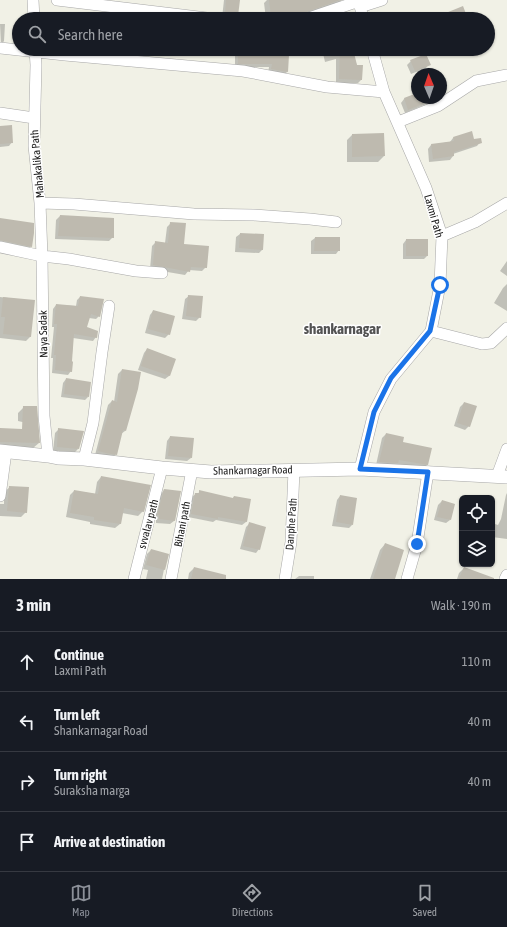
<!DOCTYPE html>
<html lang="en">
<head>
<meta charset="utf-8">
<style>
  body { margin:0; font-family:"Asap Condensed",sans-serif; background:#20242c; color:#f1f3f6 }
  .controls { position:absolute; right:12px; bottom:12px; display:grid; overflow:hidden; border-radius:6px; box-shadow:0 1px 3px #0004 }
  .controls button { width:36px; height:36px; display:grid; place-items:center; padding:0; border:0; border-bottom:1px solid #363941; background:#171b24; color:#f1f3f6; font:20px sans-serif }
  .compass { position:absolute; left:411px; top:68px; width:36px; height:36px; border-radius:50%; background:#171b24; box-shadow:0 1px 3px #0004; rotate:358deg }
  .stop { position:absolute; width:12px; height:12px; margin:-9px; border:3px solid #1a73e8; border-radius:50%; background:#fff }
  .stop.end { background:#1a73e8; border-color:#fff; box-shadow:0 1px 4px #0008 }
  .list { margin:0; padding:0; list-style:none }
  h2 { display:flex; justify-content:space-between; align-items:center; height:52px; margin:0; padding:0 16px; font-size:17px }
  h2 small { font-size:13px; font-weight:400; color:#9ea1a6 }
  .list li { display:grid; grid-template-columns:26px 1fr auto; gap:12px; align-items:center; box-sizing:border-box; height:60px; padding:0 16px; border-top:1px solid #363941 }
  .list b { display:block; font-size:15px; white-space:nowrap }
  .list p { margin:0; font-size:13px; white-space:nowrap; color:#9ea1a6 }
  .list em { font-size:13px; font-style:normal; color:#9ea1a6 }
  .icon { flex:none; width:22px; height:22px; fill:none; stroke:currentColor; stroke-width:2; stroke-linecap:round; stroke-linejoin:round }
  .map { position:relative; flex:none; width:507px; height:579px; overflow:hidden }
  .search { position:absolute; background:#171b24; box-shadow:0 1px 3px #0004; left:12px; right:12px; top:12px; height:44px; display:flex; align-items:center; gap:10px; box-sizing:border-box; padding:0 14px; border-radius:22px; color:#9ea1a6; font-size:15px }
  .sheet { height:292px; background:#171b24 }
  nav { display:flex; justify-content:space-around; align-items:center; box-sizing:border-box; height:56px; border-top:1px solid #363941; background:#171b24; font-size:11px; color:#9ea1a6 }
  nav a { display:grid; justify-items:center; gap:2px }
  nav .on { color:#8c9099 }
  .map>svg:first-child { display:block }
</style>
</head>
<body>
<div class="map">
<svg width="507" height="579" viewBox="0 0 507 579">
  <rect width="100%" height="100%" fill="#f1f1e6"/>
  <!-- shadow -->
  <path fill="#0003" d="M224,0H239L237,15L233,19L222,18Z
    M267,0H342L339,3L296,18L266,19L264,3Z
    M0,24H5L4,41L1,45Z
    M59,49H76L73,52Z
    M102,49H147V53L144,56L101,54Z
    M322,49H352L361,80L358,83H336V59L325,62Z
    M238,51L288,55L287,72L283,76L268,73L269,67H235V55Z
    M411,61L429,64L426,68L411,74L407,65Z
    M417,94V98H426L428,102L424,105L405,113L401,103L404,99Z
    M0,127L12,142L9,146L0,147Z
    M352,135L384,156L378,162H347V140Z
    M453,138L474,140L480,142L477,146L453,154V156L450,160L429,162L428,149L431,145L450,142Z
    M60,216L113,237L109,241L55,239L56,220Z
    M0,219L31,246L26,252L0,246Z
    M171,223L183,245L206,267L202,271L189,270L185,275L150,269L152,246L156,242L165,243L167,227Z
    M240,234L263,249L259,253L235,252L236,237Z
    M315,238H339V250L336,254H311V241Z
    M406,240L427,256L424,259H403V244Z
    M507,261V276L500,271Z
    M507,284V311L494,303L503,288Z
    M189,296L200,317L196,321L182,319L185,299Z
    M0,297L33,301L30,337L26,341L0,338Z
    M80,297L99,316L96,319L89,318L86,328L96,337L93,341L73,338L71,371L68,375L52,373L53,358H51L54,327H52L53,309L56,305L76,306L77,300Z
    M153,311L169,334L165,338L145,333L150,315Z
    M147,349L175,359L169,376L165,379L138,370L144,353Z
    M122,370L125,431L121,434L116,454L112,458L95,455L108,405L112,401L114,402L118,374Z
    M66,379L88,397L85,400L61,397L63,383Z
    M464,403L469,426L465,430L454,426L460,407Z
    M24,407L31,424L18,421V413Z
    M0,429L39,443L33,448L0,447Z
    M59,429L78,449L75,452L53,451L55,433Z
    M386,434L402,443L428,464L424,468L396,464L394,466L376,465L382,438Z
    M170,437L191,458L187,461L165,459L167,441Z
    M101,477L143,511L138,516L122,513L120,524L115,528L90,524V522L66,517L70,495L74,491L95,494L97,482Z
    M10,487L26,512L21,517L0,516V504H4V492Z
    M164,490L174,521L170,524L156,523V519L154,518L161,494Z
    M200,492L232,499L234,497L250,500L246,522L242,525L216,520L213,522L188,517L191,497Z
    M507,493V539L492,537V523L498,525L501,519L506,495Z
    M340,496L352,525L349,528L332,526L337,500Z
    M442,501L450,520L446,523L434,520L438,505Z
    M249,524L259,549L256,553L240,549L246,527Z
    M385,544L393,579H370L380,550Z
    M151,550L167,555L162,579H146L148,570L143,569L147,554Z
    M194,568L213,579H188L189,573Z
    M464,568L486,579H457L459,573Z
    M299,576H314V579H295Z"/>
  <!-- building -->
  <path fill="#bebaaf" d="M226,0H240L238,16L225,14Z
    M269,0H340L301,14L271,17Z
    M463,6L468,19H431Z
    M340,49H353L357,65H363L362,80L339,79Z
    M238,50H263V53L289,55L288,72L271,69L272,64H238Z
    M426,54L431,65L415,71L410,60Z
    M417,93V98H437L408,110L404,98Z
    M12,125L13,143L0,144V126Z
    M472,131L474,139L481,138L482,143L454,152V156L433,159L431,144L454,141L453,137Z
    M384,133L385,156L352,157V134Z
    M60,215L114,218V238L58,236Z
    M0,218L34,223V233L32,247L0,240Z
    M170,222L186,223L184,244L209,246L207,268L191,267L190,272L153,265L155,241L168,243Z
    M240,233L264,234L263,250L239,248Z
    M315,237H340V251H314Z
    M406,239H428V256H406Z
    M188,295L203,296L201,318L186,316Z
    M80,296L104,299L100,317L91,314L87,327L98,331L97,338L74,334L72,361L73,362L72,372L55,370L56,355H54L57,324H54L56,304L78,306Z
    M3,297L35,300L31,337L3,334L5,317H1Z
    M153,310L175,316L170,335L148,329Z
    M147,348L176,359L170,376L141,366Z
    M122,369L141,372L138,389L126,431L123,430L117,455L106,453L98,451L112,400L117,402Z
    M66,378L91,382L89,397L64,394Z
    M464,402L477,406L470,427L457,423Z
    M23,406H37L40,443L0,442V428L22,429Z
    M58,428L84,431L79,449L57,447Z
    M386,433L404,437L403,442L432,448L428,465L399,460L398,463L379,462Z
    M170,436L194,438L192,458L168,456Z
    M101,476L151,485L144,512L124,508L121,524L94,520V517L70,513L74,490L98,494Z
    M9,486L29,487L27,513L7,511Z
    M164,489L181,491L175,521L159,519V515H157Z
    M199,490L233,498L234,496L251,499L247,522L218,517V519L191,514L195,493H199Z
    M340,495L357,498L353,525L336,522Z
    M442,500L455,504L451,520L437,517Z
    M249,522L266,527L260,550L243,546Z
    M385,543L404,550L395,579H373Z
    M151,549L169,554L165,570L146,565Z
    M194,567L226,575V579H191Z
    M464,567L494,578V579H459Z"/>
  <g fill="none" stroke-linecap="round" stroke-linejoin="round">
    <defs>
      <path id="minor" d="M33,0L34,19
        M57,0L215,19
        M359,1L363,19
        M360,7L382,0
        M306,19L359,1
        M0,48L65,55L243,71L327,87L384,92
        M35,49L36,65L34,146L40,203L42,256L44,416L48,456
        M0,113L34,118
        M398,122L438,106L476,81L507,75
        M40,203L74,204L194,214L254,215L310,219L336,222
        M442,236L475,222L507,203
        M0,247L42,256L69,259L136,271L162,273
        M431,331L482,344L491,343L507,328
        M84,459L93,423L102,352L109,306
        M360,469L374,412L391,379L431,331L440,285L442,236L426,188L384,92L372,49
        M497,476L507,449
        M0,496L6,452
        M134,579L162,468
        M171,579L192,470
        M285,579L291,542L294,470
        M407,579L417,544L428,472
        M505,579L507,575"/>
      <path id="tertiary" d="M0,451L48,456L58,458L84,459L162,468L211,472L360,469L507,477"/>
    </defs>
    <!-- minor casing -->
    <use href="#minor" stroke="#a7a7a7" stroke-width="12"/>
    <!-- tertiary casing -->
    <use href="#tertiary" stroke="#a7a7a7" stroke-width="14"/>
    <!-- minor -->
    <use href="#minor" stroke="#fff" stroke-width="11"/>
    <!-- tertiary -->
    <use href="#tertiary" stroke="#fff" stroke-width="13"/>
  </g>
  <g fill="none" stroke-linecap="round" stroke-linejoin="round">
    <!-- route -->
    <path stroke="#1a73e8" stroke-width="5" d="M417,544L428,472L360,469L374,412L391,378L430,331L440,285"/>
  </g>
  <g text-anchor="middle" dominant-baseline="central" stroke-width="3" stroke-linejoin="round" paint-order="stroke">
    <!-- street labels -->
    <g font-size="11" fill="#202020" stroke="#fff">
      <text transform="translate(37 164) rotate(-95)">Mahakalika Path</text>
      <text transform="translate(434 216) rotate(74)">Laxmi Path</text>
      <text transform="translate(43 334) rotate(-91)">Naya Sadak</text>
      <text transform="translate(253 470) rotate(-1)">Shankarnagar Road</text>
      <text transform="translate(148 524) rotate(-75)">svvalav path</text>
      <text transform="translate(182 524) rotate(-79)">Bihani path</text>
      <text transform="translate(291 524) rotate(-86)">Danphe Path</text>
    </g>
    <!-- district labels -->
    <g font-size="15" font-weight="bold" fill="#535353" stroke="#fff">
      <text x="342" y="328">shankarnagar</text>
    </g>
  </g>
</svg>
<div class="controls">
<button><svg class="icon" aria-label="locate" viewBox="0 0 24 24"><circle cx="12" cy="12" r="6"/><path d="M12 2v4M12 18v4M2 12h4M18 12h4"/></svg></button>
<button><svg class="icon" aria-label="layers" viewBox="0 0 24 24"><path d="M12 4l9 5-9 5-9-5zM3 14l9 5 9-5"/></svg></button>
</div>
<svg class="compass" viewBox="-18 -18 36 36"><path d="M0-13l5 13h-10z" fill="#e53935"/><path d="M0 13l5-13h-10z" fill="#9ea1a6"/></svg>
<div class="stop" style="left:440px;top:285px"></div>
<div class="stop end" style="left:417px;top:544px"></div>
<div class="search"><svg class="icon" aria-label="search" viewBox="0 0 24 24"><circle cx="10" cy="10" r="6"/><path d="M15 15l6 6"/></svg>Search here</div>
</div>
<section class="sheet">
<h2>3 min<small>Walk · 190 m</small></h2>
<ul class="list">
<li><svg class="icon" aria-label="ahead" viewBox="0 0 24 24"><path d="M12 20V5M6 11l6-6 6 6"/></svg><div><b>Continue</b><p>Laxmi Path</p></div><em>110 m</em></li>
<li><svg class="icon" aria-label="left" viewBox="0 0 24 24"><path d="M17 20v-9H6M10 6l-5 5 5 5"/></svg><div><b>Turn left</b><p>Shankarnagar Road</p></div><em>40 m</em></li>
<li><svg class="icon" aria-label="right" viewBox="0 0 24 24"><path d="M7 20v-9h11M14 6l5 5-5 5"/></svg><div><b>Turn right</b><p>Suraksha marga</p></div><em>40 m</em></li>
<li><svg class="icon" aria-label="arrive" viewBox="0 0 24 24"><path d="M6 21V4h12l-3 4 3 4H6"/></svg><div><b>Arrive at destination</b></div></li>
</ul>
</section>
<nav>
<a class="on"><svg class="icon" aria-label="map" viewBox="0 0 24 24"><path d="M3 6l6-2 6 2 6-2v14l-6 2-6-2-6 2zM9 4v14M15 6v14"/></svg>Map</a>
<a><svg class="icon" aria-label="directions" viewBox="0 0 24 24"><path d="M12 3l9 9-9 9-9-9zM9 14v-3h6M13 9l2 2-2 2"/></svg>Directions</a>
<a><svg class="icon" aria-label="saved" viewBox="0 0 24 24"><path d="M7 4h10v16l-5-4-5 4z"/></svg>Saved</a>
</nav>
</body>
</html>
